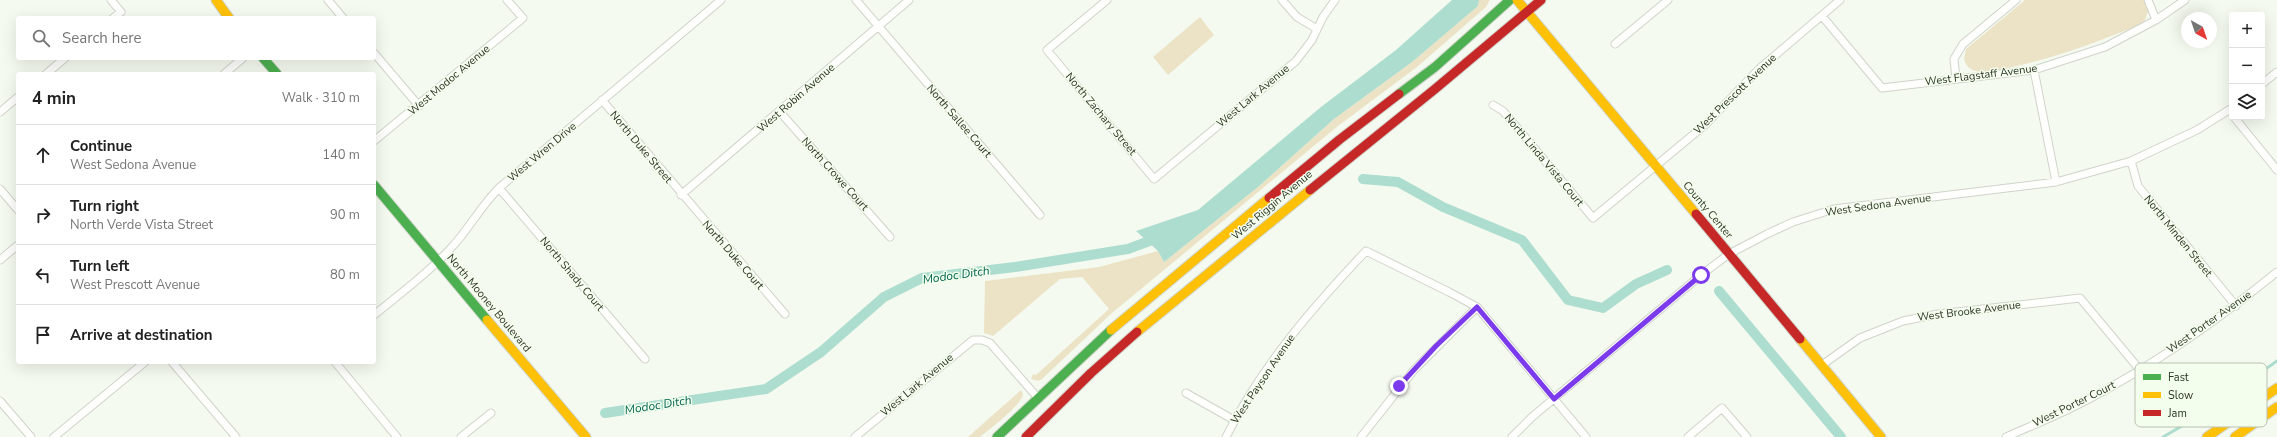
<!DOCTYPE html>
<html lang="en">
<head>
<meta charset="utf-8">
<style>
  body { margin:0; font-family:"Nunito Sans",sans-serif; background:#f6f6f6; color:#222 }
  .controls { position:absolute; right:12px; top:12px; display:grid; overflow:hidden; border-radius:4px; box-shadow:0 4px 16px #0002 }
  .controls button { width:36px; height:36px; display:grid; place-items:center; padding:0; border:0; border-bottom:1px solid #e0e0e0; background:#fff; color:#222; font:20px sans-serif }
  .compass { position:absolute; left:2181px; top:12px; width:36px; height:36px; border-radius:50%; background:#fff; box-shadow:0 4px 16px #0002; rotate:140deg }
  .stop { position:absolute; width:12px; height:12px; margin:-9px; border:3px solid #7c3aed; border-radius:50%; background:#fff }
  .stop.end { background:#7c3aed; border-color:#fff; box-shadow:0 1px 4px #0008 }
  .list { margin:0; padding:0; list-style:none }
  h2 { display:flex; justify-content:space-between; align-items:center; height:52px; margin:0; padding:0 16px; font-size:17px }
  h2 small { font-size:13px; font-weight:400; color:#767676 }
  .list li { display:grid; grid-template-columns:26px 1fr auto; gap:12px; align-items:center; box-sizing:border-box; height:60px; padding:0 16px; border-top:1px solid #e0e0e0 }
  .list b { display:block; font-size:15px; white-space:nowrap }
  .list p { margin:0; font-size:13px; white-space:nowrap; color:#767676 }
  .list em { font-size:13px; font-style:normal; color:#767676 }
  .icon { flex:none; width:22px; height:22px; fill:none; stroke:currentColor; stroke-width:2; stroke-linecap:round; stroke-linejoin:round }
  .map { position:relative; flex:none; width:2277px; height:437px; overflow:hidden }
  .search { position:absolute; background:#fff; box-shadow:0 4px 16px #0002; left:16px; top:16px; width:360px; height:44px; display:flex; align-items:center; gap:10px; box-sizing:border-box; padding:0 14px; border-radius:4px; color:#767676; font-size:15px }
  .panel { position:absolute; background:#fff; box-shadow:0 4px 16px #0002; left:16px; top:72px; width:360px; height:292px; border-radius:4px }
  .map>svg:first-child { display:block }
</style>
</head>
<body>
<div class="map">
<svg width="2277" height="437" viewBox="0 0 2277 437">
  <rect width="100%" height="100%" fill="#f5faf0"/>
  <!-- green -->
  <path fill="#ece3c6" d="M1479,0H1490L1486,7L1417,67L1338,126L1112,313L1042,379L1038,381L1031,379L1033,374L1036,375L1109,309L1082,277L1060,279L993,336L984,333L985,281L1099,267L1158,251L1164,262L1258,187L1334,119L1412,62L1478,6Z
    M2025,0H2145L2149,9L2145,20L2141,24C2098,42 2058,57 2012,67C2002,69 1986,74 1976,71C1969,70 1966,65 1964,59L1966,49Z
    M1200,17L1214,35L1168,75L1153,57Z
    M1021,390L1023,394C1022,405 990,429 980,437H968Z"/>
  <!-- water -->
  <path fill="#acddce" d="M1452,0H1479L1478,6L1412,62L1334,119L1258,187L1164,262L1158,251L1136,231L1198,210L1321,107L1396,50Z"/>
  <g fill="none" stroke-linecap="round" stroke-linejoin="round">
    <!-- stream -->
    <path stroke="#acddce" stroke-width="3" d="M2163,437L2199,416L2277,361"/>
    <!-- canal -->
    <path stroke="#acddce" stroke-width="10" d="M1363,179L1398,182L1443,207L1522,240L1568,300L1603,308L1636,284L1667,270
      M1719,291L1841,437
      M605,413L766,389L821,352L884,297L922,278L1015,267L1128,249L1160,237"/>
    <defs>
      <path id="street" d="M111,0L121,12L113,18
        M328,0L343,18
        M856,0L1040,215
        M1107,0L1047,50L1154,179L1296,61L1312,40L1323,17L1335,0
        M1282,0L1297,17L1317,29
        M2148,0L2156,20
        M1822,16L1882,88L2034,70L2105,47L2156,20L2185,0
        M1615,44L1668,0
        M374,53L419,106
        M2034,70L2056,182
        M46,74L65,58
        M224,74L243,58
        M1956,79L1954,59L1963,44L2016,0
        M2262,84L2277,72
        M602,100L785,314
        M1493,105L1503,111L1593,218L1706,124L1759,69L1840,0
        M0,112L18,97
        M780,112L890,237
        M2234,117L2277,170
        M374,141L523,18L507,0
        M2131,161L2138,186L2236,306
        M499,188L645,359
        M0,189L18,210
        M681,195L909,0
        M0,260L18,245
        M374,315C400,294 428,273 451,248C469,229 480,207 499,188L721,0
        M172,362L236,437
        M335,362L397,437
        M1822,365L1860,338L1903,321L1938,314L2080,298L2140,370
        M1186,393L1234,420
        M0,401L31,437
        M54,437L145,362
        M461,437L491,413
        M855,437L973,340H982L990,343L1038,398
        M1226,437C1261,367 1312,308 1366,251L1449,292L1477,307L1586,437
        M1361,437L1414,370L1477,307
        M1512,437L1532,417L1701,275L1729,254L1767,234L1793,222L1834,209L2056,182L2131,161L2197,130L2232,108
        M1688,437L1722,408L1747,437
        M2006,437C2033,425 2061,414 2087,400C2154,365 2218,320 2277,272"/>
      <path id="fast" d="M263,58L277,74
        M1399,94L1435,67L1510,0
        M374,185L487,320
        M997,437L1111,330"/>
      <path id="slow" d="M216,0L229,18
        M1517,0L1696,214
        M487,320L586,437
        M1111,330L1269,198
        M1137,332L1310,190
        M1800,339L1881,437
        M2207,437L2277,388
        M2235,437L2277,407"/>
      <path id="jam" d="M1310,190L1435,89L1541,0
        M1269,198L1339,140L1399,94
        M1696,214L1800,339
        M1026,437L1091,373L1137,332"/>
    </defs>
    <!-- street casing -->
    <use href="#street" stroke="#cfd4ca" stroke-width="9"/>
    <!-- fast casing -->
    <use href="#fast" stroke="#cfd4ca" stroke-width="11"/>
    <!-- slow casing -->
    <use href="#slow" stroke="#cfd4ca" stroke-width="11"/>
    <!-- jam casing -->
    <use href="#jam" stroke="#cfd4ca" stroke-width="11"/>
    <!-- street -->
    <use href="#street" stroke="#fefefd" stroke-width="7"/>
    <!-- fast -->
    <use href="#fast" stroke="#4caf50" stroke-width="9"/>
    <!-- slow -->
    <use href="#slow" stroke="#ffc107" stroke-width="9"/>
    <!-- jam -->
    <use href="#jam" stroke="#c62828" stroke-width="9"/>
  </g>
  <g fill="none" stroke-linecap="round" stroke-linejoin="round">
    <!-- route -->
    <path stroke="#7c3aed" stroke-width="5" d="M1399,386L1436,346L1477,307L1554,399L1701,275"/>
  </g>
  <g text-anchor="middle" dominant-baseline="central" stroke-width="3" stroke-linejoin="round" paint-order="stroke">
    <!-- street labels -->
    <g font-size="11" fill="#2e3428" stroke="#f4feec">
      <text transform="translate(1981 75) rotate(-7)">West Flagstaff Avenue</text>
      <text transform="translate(449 80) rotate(-40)">West Modoc Avenue</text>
      <text transform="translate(1735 94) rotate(-44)">West Prescott Avenue</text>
      <text transform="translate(1253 96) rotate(-40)">West Lark Avenue</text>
      <text transform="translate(796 98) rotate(-41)">West Robin Avenue</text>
      <text transform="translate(1101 114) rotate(50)">North Zachary Street</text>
      <text transform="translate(959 121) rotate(49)">North Sallee Court</text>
      <text transform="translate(641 147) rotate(50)">North Duke Street</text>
      <text transform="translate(542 152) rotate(-40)">West Wren Drive</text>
      <text transform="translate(1544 160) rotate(50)">North Linda Vista Court</text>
      <text transform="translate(835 174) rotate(48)">North Crowe Court</text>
      <text transform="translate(1272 205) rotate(-40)">West Riggin Avenue</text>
      <text transform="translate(1878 205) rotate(-8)">West Sedona Avenue</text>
      <text transform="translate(1708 210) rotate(50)">County Center</text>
      <text transform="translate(2178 236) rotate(51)">North Minden Street</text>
      <text transform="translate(733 255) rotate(49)">North Duke Court</text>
      <text transform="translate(572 274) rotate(50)">North Shady Court</text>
      <text transform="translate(489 303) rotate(50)">North Mooney Boulevard</text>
      <text transform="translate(1969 311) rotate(-7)">West Brooke Avenue</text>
      <text transform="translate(2209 322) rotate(-35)">West Porter Avenue</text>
      <text transform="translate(1263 379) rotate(-56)">West Payson Avenue</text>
      <text transform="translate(917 385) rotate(-40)">West Lark Avenue</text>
      <text transform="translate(2074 404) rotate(-26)">West Porter Court</text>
    </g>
    <!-- water labels -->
    <g font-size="12" font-style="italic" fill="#036554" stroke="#f4feec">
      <text transform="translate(956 275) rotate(-8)">Modoc Ditch</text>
      <text transform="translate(658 405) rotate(-9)">Modoc Ditch</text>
    </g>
  </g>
  <!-- legend -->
  <rect x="2135" y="363" width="132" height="64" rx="6" fill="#f4feec" stroke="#b9c1b1" stroke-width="1"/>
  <rect x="2143" y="374" width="18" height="6" fill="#4caf50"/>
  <rect x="2143" y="392" width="18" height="6" fill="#ffc107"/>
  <rect x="2143" y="410" width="18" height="6" fill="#c62828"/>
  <g font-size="11" fill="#2e3428">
    <text x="2168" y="381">Fast</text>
    <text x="2168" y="399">Slow</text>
    <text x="2168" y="417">Jam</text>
  </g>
</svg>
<div class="controls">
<button>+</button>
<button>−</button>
<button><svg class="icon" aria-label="layers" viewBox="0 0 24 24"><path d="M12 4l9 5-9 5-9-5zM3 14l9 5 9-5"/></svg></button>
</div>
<svg class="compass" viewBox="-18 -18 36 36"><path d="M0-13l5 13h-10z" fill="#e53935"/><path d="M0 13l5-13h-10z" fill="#767676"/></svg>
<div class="stop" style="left:1701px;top:275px"></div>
<div class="stop end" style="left:1399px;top:386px"></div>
<div class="search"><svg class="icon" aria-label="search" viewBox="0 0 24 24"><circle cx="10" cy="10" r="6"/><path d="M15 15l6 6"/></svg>Search here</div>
<section class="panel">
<h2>4 min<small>Walk · 310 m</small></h2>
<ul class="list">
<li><svg class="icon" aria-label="ahead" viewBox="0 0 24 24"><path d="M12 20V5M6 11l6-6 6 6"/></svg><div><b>Continue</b><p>West Sedona Avenue</p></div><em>140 m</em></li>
<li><svg class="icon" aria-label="right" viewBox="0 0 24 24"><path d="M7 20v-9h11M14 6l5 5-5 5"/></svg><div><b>Turn right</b><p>North Verde Vista Street</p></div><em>90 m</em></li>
<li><svg class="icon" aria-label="left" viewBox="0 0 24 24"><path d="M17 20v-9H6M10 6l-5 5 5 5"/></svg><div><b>Turn left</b><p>West Prescott Avenue</p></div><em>80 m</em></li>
<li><svg class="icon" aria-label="arrive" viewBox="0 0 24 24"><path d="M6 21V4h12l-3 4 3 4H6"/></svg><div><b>Arrive at destination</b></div></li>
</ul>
</section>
</div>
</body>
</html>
